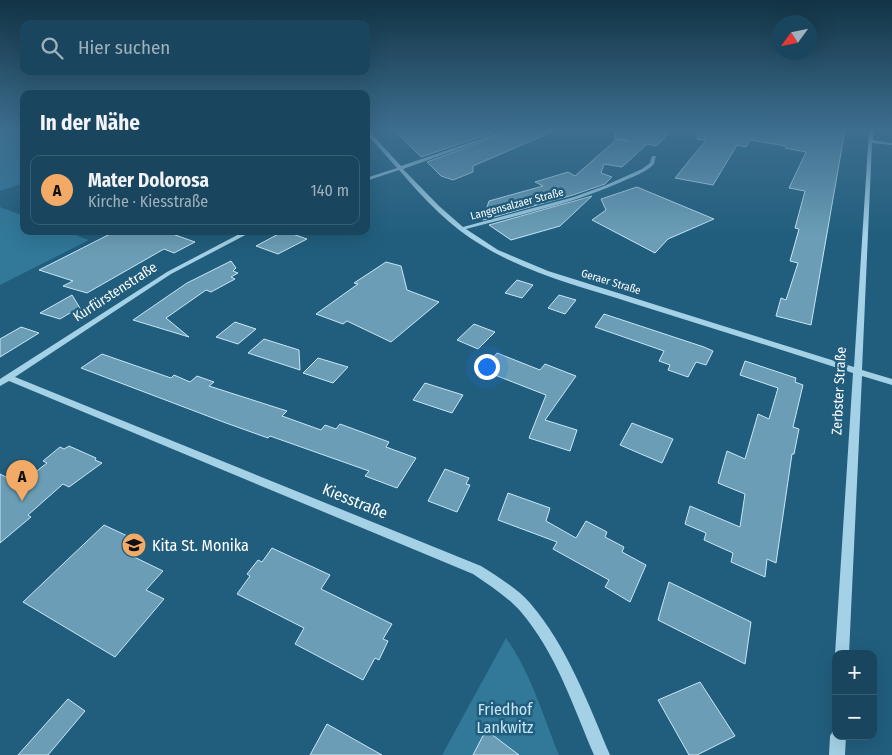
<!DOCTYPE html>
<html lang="de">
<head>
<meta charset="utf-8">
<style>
  body { margin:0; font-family:"Fira Sans Condensed",sans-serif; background:#265067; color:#f1f3f6 }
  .controls { position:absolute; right:15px; bottom:15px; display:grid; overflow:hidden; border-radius:10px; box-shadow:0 5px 20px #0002 }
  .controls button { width:45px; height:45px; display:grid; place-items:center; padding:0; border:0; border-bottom:1px solid #375e73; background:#19465e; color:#f1f3f6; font:25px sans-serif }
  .compass { position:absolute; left:772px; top:15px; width:45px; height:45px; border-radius:50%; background:#19465e; box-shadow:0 5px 20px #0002; rotate:237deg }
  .you { position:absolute; left:486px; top:366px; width:18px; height:18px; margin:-12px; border:4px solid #fff; border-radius:50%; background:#1a73e8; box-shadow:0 0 0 8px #1a73e833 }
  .badge { display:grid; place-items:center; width:32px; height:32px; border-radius:50%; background:#f3aa66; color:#111; font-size:16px; font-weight:700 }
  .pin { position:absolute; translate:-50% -41px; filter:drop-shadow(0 1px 2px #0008) }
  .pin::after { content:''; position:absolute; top:26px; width:18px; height:15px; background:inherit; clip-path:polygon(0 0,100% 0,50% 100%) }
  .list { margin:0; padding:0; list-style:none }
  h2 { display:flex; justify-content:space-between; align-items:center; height:65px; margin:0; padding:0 20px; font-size:21px }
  h2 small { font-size:16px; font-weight:400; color:#9fb1bc }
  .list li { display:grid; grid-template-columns:32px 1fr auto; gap:15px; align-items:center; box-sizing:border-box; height:70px; margin:0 10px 10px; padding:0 10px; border:1px solid #375e73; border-radius:10px }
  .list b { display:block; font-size:19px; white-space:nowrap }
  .list p { margin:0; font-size:16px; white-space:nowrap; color:#9fb1bc }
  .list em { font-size:16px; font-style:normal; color:#9fb1bc }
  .icon { flex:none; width:28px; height:28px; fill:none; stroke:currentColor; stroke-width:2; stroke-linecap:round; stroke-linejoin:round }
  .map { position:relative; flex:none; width:892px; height:755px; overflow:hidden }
  .search { position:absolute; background:#19465e; box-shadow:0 5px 20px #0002; left:20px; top:20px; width:350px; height:55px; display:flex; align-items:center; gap:12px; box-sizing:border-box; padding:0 18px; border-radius:10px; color:#9fb1bc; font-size:19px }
  .panel { position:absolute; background:#19465e; box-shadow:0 5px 20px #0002; left:20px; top:90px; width:350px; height:145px; border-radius:10px }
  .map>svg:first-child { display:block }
</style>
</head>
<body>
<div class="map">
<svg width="892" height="755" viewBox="0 0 892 755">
  <rect width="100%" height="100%" fill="#215e7d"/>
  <!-- green -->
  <path fill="#317899" d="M0,130H24V183L0,191Z
    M0,207L24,216V231H64L89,240L0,285Z
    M506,638C531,673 543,716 559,755H442Z"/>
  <!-- building -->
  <path fill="#6b9eb6" stroke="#c8e6f5" d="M394,130H501L421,157Z
    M514,130L554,131L473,166V172L453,180L441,176L427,162Z
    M616,130H673L656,146L647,144L622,167L604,164L601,173L612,177L605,184L573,195L483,220L489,201L543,186L535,182L568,172L575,176L617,139L628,141L615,139Z
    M698,130H845L811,325L776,316L781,298L786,300L798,263L790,261L799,229L795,228L805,191L789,188L806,152L785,148L786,146L750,140L746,147L737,145L713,185L675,178L706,140L697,139Z
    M637,187L714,219L668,239L655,253L592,220L606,210L601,199Z
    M592,196L560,226L511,240L489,225Z
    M116,231H164L195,242L174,253L164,249L87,293L63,286L73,281L39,270Z
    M284,231L307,239L278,254L256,246Z
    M231,261L236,268L233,271L238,273L231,277L235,279L211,292L206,290L166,318L189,337L133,320L187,283Z
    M386,262L401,266L407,290L439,302L391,342L347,321L343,324L316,314L358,284L354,283Z
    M517,280L533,285L522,298L505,293Z
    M72,295L83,313H70L60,319L40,313Z
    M559,295L576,300L565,314L548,308Z
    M604,314L704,347L713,351L706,365L696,362L688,377L668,370L670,365L659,361L664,351L595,327Z
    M235,322L256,329L238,344L216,337Z
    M474,324L495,332L478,349L457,340Z
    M21,327L39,333L0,357V339Z
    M264,339L299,350L300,370L248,353Z
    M497,353L540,370L545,364L576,376L545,420L577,430L570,451L529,438L546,395L482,370Z
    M102,354L171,378L174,375L190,382L197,376L214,382L209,386L287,411L282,416L321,430L325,425L336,429L340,424L389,442L386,447L416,458L397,488L365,476L369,471L270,436L268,438L226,423L81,368Z
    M318,358L348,367L333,383L303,373Z
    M745,361L796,378L795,382L803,385L793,427L799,429L794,454H792L776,563L767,559L765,577L731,562L733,553L704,540L706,533L685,524L690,506L740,527L745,494L718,483L727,451L745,459L758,414L769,419L778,388L740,375Z
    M425,383L463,395L452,413L413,400Z
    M632,423L673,439L662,463L620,445Z
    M69,446L96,458L95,460L102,463L69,487L63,484L28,515L31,517L0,543V474L20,484L47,463L43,461L60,447L64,449Z
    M445,469L469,478L466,484L470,485L457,512L428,501Z
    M508,493L550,508L546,521L576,538L586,521L607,532L605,537L624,547L622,552L646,565L630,602L605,587L609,580L553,549L557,542L498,520Z
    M104,525L138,541L126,553L163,571L146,590L164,599L115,657L23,602Z
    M272,548L330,575L321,589L392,624L383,639L388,641L379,660L375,658L363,680L295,644L304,628L237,594L250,576L247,574L258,560L262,562Z
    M669,582L751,622L745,664L658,620Z
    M700,682L735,736L697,755H689L658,700Z
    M68,699L85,711L48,755H18Z
    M327,724L382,755H310Z
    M486,730L519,755H473Z"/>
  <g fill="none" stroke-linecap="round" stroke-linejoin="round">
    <!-- minor -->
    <path fill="#a4d1e6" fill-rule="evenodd" d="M366,130H368L401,166L506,130H512L403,169L439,206L463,227L574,197L604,186L642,169L650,163L652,156H656L654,164C645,173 632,177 621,182C572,204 518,215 466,229L498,250L548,271L854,367L869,130H873V140L892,143V145L872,143L862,370L892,379V385L862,376L849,654H836V656L835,654L853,373C779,349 706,326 632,303C582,287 529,274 483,246C450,227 424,199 399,170L366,181V178L397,168L366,133Z
      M245,231H253L171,274L15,377L481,566C498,577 517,588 530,603C567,646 588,703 610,755H594C573,706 556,653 521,612C508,597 489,585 473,574L9,381L0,386V379L167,272Z
      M836,729V736H846L845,755H829L830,736L833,731Z"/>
  </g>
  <!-- sky -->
  <linearGradient id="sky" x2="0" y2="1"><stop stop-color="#123445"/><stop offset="0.55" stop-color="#3d6e8f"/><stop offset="1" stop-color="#3d6e8f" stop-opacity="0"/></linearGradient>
  <rect width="892" height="236" fill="url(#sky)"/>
  <!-- icons -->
  <defs>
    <symbol id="school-disc" viewBox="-11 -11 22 22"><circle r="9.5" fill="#f3aa66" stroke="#215e7d"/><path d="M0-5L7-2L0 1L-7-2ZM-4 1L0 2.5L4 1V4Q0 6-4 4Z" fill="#111"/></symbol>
  </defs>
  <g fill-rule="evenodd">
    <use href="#school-disc" x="120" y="531" width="28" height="28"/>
  </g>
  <g text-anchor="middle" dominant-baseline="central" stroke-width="5" stroke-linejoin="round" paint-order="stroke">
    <!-- far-street labels -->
    <g font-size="11" fill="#fff" stroke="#215e7d">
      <text transform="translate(517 204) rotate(-15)">Langensalzaer Straße</text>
      <text transform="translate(611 282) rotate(17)">Geraer Straße</text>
    </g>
    <!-- street labels -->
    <g font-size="14" fill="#fff" stroke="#215e7d">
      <text transform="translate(115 292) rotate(-33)">Kurfürstenstraße</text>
      <text transform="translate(839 391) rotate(-87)">Zerbster Straße</text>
    </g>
    <!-- near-street labels -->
    <g font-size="16" fill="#fff" stroke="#215e7d">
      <text transform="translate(355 501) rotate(22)">Kiesstraße</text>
    </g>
    <!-- near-poi labels -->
    <g font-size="16" fill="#fff" stroke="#215e7d" text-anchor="start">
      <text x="152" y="545">Kita St. Monika</text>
    </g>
    <!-- near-park labels -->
    <g font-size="16" fill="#c8e6f5" stroke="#215e7d">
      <text x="505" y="709">Friedhof<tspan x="505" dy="18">Lankwitz</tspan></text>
    </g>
  </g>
</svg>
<div class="controls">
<button>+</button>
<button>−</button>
</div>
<svg class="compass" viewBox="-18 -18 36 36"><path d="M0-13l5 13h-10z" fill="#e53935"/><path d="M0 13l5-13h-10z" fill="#9fb1bc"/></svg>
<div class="you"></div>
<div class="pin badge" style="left:22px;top:501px">A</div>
<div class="search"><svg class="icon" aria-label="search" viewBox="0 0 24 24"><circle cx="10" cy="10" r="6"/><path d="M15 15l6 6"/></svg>Hier suchen</div>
<section class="panel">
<h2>In der Nähe<small></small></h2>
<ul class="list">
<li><span class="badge">A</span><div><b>Mater Dolorosa</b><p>Kirche · Kiesstraße</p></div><em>140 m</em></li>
</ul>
</section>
</div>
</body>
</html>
